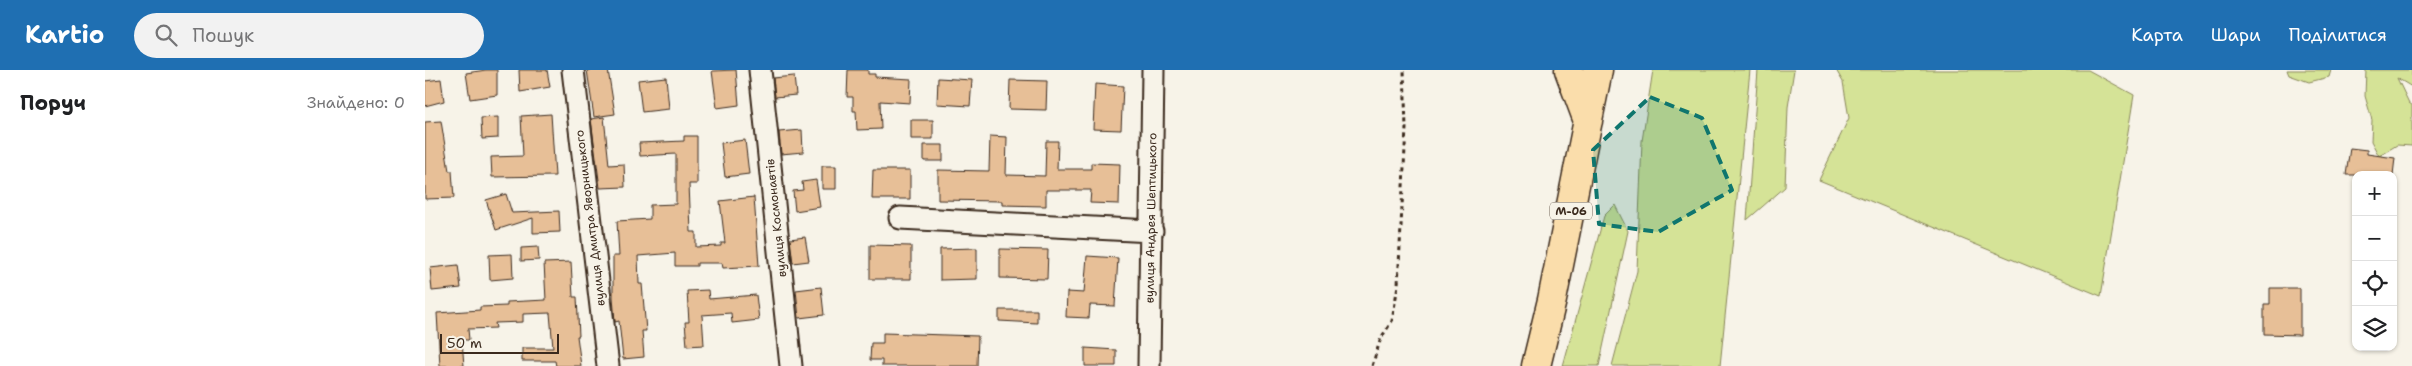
<!DOCTYPE html>
<html lang="uk">
<head>
<meta charset="utf-8">
<style>
  body { margin:0; font-family:"Shantell Sans",sans-serif; background:#f2f2f2; color:#202124 }
  .controls { position:absolute; right:15px; bottom:15px; display:grid; overflow:hidden; border-radius:10px; box-shadow:0 1px 4px #0004 }
  .controls button { width:45px; height:45px; display:grid; place-items:center; padding:0; border:0; border-bottom:1px solid #e0e0e0; background:#fff; color:#202124; font:25px sans-serif }
  .scale { position:absolute; left:15px; bottom:12px; width:119px; box-sizing:border-box; padding-left:5px; border:2px solid #3b2a1e; border-top:0; font-size:14px; line-height:18px; white-space:nowrap; color:#3b2a1e; -webkit-text-stroke:4px #f7f3e8; paint-order:stroke }
  .list { margin:0; padding:0; list-style:none }
  h2 { display:flex; justify-content:space-between; align-items:center; height:65px; margin:0; padding:0 20px; font-size:21px }
  h2 small { font-size:16px; font-weight:400; color:#757577 }
  .icon { flex:none; width:28px; height:28px; fill:none; stroke:currentColor; stroke-width:2; stroke-linecap:round; stroke-linejoin:round }
  .map { position:relative; flex:none; width:1987px; height:296px; overflow:hidden }
  header { display:flex; align-items:center; gap:30px; box-sizing:border-box; height:70px; padding:0 25px; background:#1f6fb2; color:#fff }
  header strong { font-size:24px }
  nav { display:flex; gap:28px; margin-inline-start:auto; font-size:18px }
  .search { width:350px; height:45px; background:#f2f2f2; display:flex; align-items:center; gap:12px; box-sizing:border-box; padding:0 18px; border-radius:28px; color:#757577; font-size:19px }
  main { display:flex }
  aside { flex:1; background:#fff }
  .map>svg:first-child { display:block }
</style>
</head>
<body>
<header>
<strong>Kartio</strong>
<div class="search"><svg class="icon" aria-label="search" viewBox="0 0 24 24"><circle cx="10" cy="10" r="6"/><path d="M15 15l6 6"/></svg>Пошук</div>
<nav><a>Карта</a><a>Шари</a><a>Поділитися</a></nav>
</header>
<main>
<aside>
<h2>Поруч<small>Знайдено: 0</small></h2>
<ul class="list">
</ul>
</aside>
<div class="map">
<svg width="1987" height="296" viewBox="0 0 1987 296">
  <rect width="100%" height="100%" fill="#f7f3e8"/>
  <filter id="ink" filterUnits="userSpaceOnUse"><feTurbulence type="fractalNoise" baseFrequency=".02" numOctaves="2"/><feDisplacementMap in="SourceGraphic" scale="10" xChannelSelector="R" yChannelSelector="G"/><feConvolveMatrix kernelMatrix="1 2 1 2 8 2 1 2 1" color-interpolation-filters="sRGB"/></filter>
  <g filter="url(#ink)">
    <!-- green -->
    <path fill="#d5e397" stroke="#88865a" d="M1228,0H1325L1295,296H1187L1212,201L1217,71Z
      M1333,0H1369L1363,37L1360,117L1322,150Z
      M1411,0H1663L1709,25L1676,226L1394,110L1424,48L1418,12Z
      M1862,0H1906L1904,7L1884,12L1864,5Z
      M1941,0H1987V17L1972,8L1984,33L1987,35V76L1972,75L1954,86L1946,71L1947,50L1940,26Z
      M1190,135L1203,161L1174,296H1138L1179,146Z"/>
    <!-- building -->
    <path fill="#e7bf97" stroke="#3b2a1e" d="M61,0H72V25L45,29L41,3Z
      M94,0H122L125,17L95,22Z
      M162,0H183L190,44L169,47Z
      M311,0L314,35L292,38L287,1Z
      M423,0H443V4H450V7L486,9L485,33L455,31L456,59L432,60L431,41H428V27H422Z
      M369,6L371,25L350,27L348,8Z
      M241,7L244,39L217,42L213,10Z
      M513,8L547,10L545,36L512,34Z
      M16,9L19,31L0,36V11Z
      M585,10L622,11L621,40L584,39Z
      M670,14L698,16L696,60L668,59Z
      M126,44L130,106L67,107L66,87L98,86L96,46Z
      M73,47V68L57,69L56,48Z
      M179,47L184,95L199,94L200,117L175,118L166,49Z
      M486,50H508V69H486Z
      M16,51L24,101H27L29,128L0,129V52Z
      M377,60L378,82L356,84L354,62Z
      M259,66H272V114H264L266,162H271V177L296,176V173H300L295,131L329,127L334,196L298,198L297,193H272V196H250V183L213,186L214,214H217L221,261H217L219,287L198,289L194,251L190,252L188,227V186H194L192,151L225,149V135L251,134V84L215,86L214,73L259,71Z
      M565,66L582,67L581,105L620,106L621,71H633L632,99H666V93L695,94L694,134L665,133L666,120H621V136L577,135V131L513,130V100L564,101Z
      M320,70L324,104L300,107L296,73Z
      M499,75H518V91H499Z
      M1925,78L1942,80V84L1970,88L1968,105H1921Z
      M397,96H411V119H397Z
      M448,100H485V129H447Z
      M391,110L395,137L370,141L368,121L378,120L377,112Z
      M81,124L87,143L134,141L135,162L108,163V148L71,160L61,130Z
      M380,167L384,191L368,193L365,169Z
      M445,175L486,176V209H445Z
      M113,177L114,190L96,191V178Z
      M552,178V209L515,210V179Z
      M575,179L623,180L622,209L575,208Z
      M87,184L88,208L65,210L64,185Z
      M662,186L693,188L690,236L665,235L664,248L641,247L642,222L659,223Z
      M146,192L148,227H152L154,266H152L156,296H131L130,291H97V278H128L125,243L98,244V252L70,253L71,258L43,259L44,270H37L39,296H15L12,243L55,240V237L82,236V232L121,230L119,193Z
      M33,195L36,218L7,221L5,198Z
      M396,217L399,245L374,248L371,220Z
      M1845,218H1875V265L1839,264V234H1845Z
      M283,220L284,229L331,225L334,250L307,253L306,243L277,245L279,275L262,276L260,252H264L262,221Z
      M574,240H612V253L574,251Z
      M458,263L553,266L552,296H457V290H445L446,273H458Z
      M660,278L691,280V296H660Z"/>
    <g fill="none" stroke-linecap="round" stroke-linejoin="round">
      <defs>
        <path id="minor" d="M148,0L183,296
          M335,0L366,296
          M475,148L727,161
          M724,296L728,0"/>
        <path id="highway" d="M1144,0L1163,51
          M1111,296L1127,230L1173,0"/>
      </defs>
      <!-- minor casing -->
      <use href="#minor" stroke="#3b2a1e" stroke-width="25"/>
      <!-- highway casing -->
      <use href="#highway" stroke="#3b2a1e" stroke-width="31"/>
      <!-- path -->
      <path stroke="#3b2a1e" stroke-width="3" stroke-dasharray="4 4" stroke-linecap="butt" d="M947,296L956,268L967,251L973,215L981,58L979,0"/>
      <!-- minor -->
      <use href="#minor" stroke="#f7f3e8" stroke-width="21"/>
      <!-- highway -->
      <use href="#highway" stroke="#faddab" stroke-width="28"/>
    </g>
  </g>
  <!-- marked area -->
  <path fill="#0f766e" fill-opacity="0.2" stroke="#0f766e" stroke-width="4" stroke-dasharray="10 6" stroke-linejoin="round" d="M1225,27L1277,48L1307,120L1233,162L1174,154L1168,80Z"/>
  <g text-anchor="middle" dominant-baseline="central" stroke-width="4" stroke-linejoin="round" paint-order="stroke">
    <!-- shield labels -->
    <rect fill="#f7f3e8" stroke="#73665b" stroke-width="1" x="1125" y="132.5" width="42" height="17" rx="4"/>
    <g font-size="11" font-weight="bold" fill="#3b2a1e">
      <text x="1146" y="141">М-06</text>
    </g>
    <!-- street labels -->
    <g font-size="12" fill="#3b2a1e" stroke="#f7f3e8">
      <text transform="translate(165 148) rotate(-97)">вулиця Дмитра Яворницького</text>
      <text transform="translate(351 148) rotate(-96)">вулиця Космонавтів</text>
      <text transform="translate(726 148) rotate(-89)">вулиця Андрея Шептицького</text>
    </g>
  </g>
</svg>
<div class="controls">
<button>+</button>
<button>−</button>
<button><svg class="icon" aria-label="locate" viewBox="0 0 24 24"><circle cx="12" cy="12" r="6"/><path d="M12 2v4M12 18v4M2 12h4M18 12h4"/></svg></button>
<button><svg class="icon" aria-label="layers" viewBox="0 0 24 24"><path d="M12 4l9 5-9 5-9-5zM3 14l9 5 9-5"/></svg></button>
</div>
<div class="scale">50 m</div>
</div>
</main>
</body>
</html>
